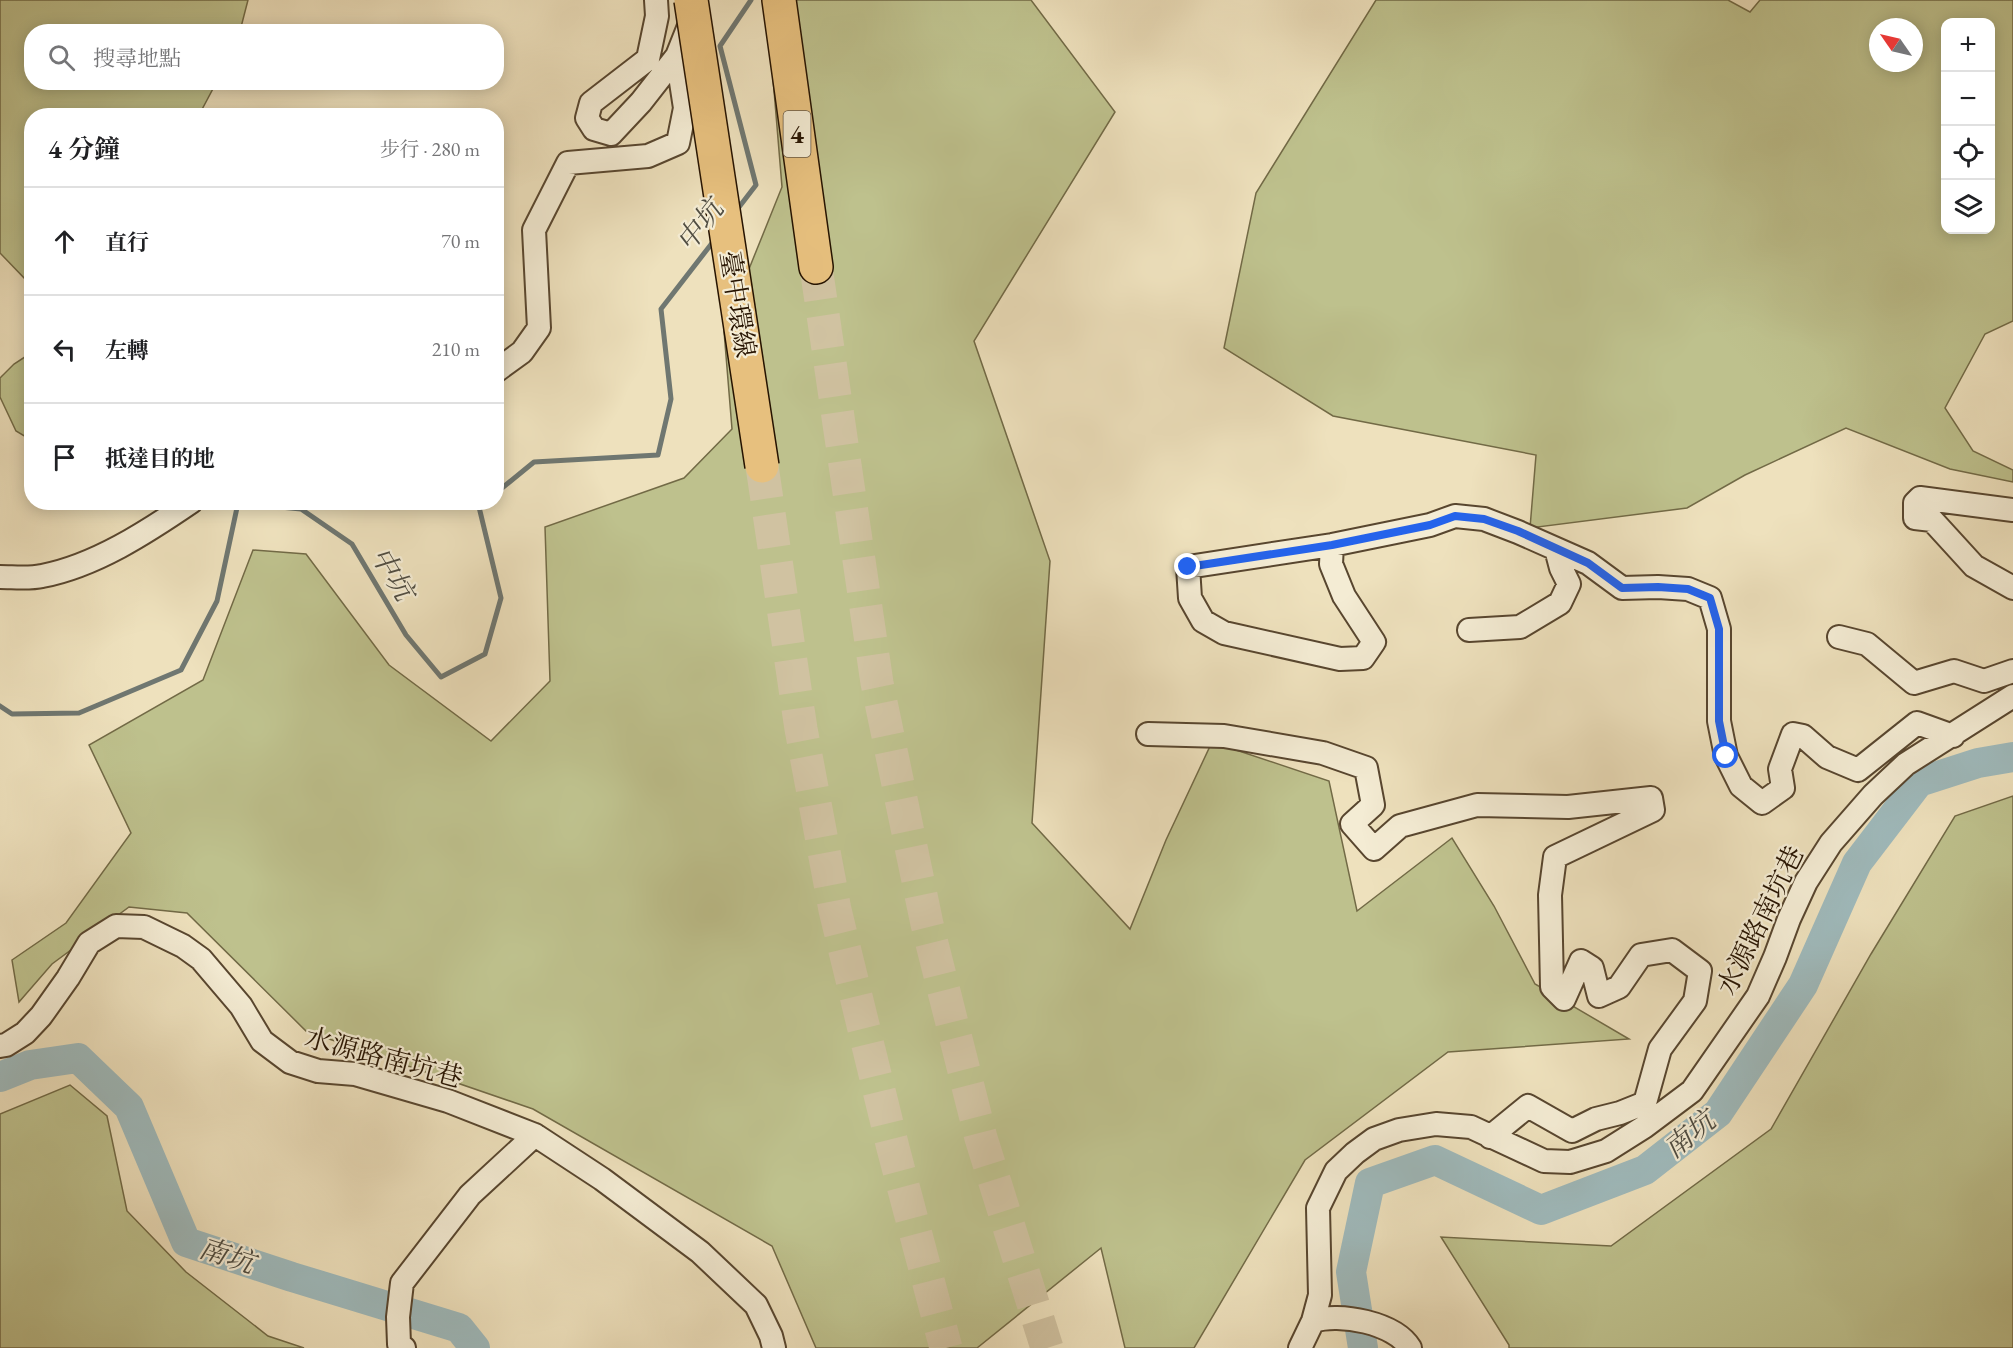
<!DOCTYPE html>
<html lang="zh-TW">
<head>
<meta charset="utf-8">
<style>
  body { margin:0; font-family:"EB Garamond","Noto Serif TC",serif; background:#f6f6f6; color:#202124 }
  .controls { position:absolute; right:18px; top:18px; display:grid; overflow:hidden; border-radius:12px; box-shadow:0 3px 15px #0003 }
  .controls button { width:54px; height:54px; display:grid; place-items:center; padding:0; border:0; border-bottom:2px solid #e0e0e0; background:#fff; color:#202124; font:30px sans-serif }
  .compass { position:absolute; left:1869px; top:18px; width:54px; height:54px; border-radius:50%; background:#fff; box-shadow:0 3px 15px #0003; rotate:304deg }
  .stop { position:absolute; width:18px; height:18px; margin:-14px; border:4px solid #2563eb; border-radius:50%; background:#fff }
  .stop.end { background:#2563eb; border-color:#fff; box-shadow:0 2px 6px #0008 }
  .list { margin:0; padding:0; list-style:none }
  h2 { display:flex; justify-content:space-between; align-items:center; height:78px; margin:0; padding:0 24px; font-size:26px }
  h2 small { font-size:20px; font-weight:400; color:#757577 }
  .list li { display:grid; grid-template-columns:39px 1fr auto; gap:18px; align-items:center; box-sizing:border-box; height:108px; padding:0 24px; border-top:2px solid #e0e0e0 }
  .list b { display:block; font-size:22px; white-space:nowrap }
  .list em { font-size:20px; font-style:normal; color:#757577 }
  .icon { flex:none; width:33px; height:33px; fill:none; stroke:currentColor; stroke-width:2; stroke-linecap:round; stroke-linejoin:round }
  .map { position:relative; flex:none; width:2013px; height:1348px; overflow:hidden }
  .search { position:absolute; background:#fff; box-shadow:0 3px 15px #0003; left:24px; top:24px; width:480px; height:66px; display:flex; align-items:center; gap:15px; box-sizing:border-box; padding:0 21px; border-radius:24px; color:#757577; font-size:22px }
  .panel { position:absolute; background:#fff; box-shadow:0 3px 15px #0003; left:24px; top:108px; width:480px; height:402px; border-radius:24px }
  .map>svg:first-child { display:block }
</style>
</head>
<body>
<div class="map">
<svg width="2013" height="1348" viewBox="0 0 2013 1348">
  <rect width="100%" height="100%" fill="#eee1bd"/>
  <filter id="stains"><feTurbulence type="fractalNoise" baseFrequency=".00333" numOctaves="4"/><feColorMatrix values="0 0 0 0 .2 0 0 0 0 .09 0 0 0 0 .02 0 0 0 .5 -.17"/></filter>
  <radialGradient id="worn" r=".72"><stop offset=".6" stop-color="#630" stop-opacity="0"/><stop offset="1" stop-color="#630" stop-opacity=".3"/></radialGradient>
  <!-- green -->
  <path fill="#bec18d" stroke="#726a46" stroke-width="1.5" fill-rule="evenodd" d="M0,0H248L240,31L32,32V82L216,83L199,115L32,116L31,298L25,279L0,253Z
    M778,0H1031L1115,112L974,341L1050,561L1032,823L1130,929L1166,840L1212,742L1329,781L1357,911L1452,838L1494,906L1535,984L1629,1039L1448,1052L1305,1160L1194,1348H1125L1101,1248L977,1348H816L772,1246L533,1109L306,1031L187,913L129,907L52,964L19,1002L12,960L66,923L131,833L89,745L203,680L253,550L306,554L389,665L491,741L550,681L545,527L684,478L732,429L724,331L782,187L771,54Z
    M1376,0H1728L1750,12L1760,0H2013V321L1985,334L1945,408L1973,451L2013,470V482L1950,469L1846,428L1745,475L1687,508L1530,528L1536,455L1333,416L1224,348L1256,193ZM1946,22H1990V230H1946ZM1878,27H1914V63H1878Z
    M31,353V440L16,431L0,397V378L14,364Z
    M2013,796V1348H1509V1345L1441,1237L1611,1246L1771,1129L1871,954L1955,816Z
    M70,1085L107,1116L127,1211L186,1272L268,1336L304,1348H0V1114Z"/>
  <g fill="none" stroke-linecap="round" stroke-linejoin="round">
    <!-- stream -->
    <path stroke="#6f7771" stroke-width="5" d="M736,211L756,185L720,46L751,0
      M496,493L534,462L658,455L671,399L661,309L716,238
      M0,706L12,714L79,713L181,670L217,601L238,503L301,509L352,544L406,635L441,677L485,654L501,598L479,507L485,502"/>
    <!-- river -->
    <path stroke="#9fbabc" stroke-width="30" d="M0,1077L30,1065L78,1058L129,1107L186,1242L292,1277L459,1328L475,1348
      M1363,1348L1351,1272L1370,1183L1435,1160L1541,1210L1645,1170L1718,1113L1803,985L1857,863L1919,782L1978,763L2013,757"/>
    <!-- highway-tunnel -->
    <path stroke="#d0c2a1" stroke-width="33" stroke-dasharray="33 16" stroke-linecap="butt" d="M816,267L877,683L927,924L981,1138L1047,1348
      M762,466L801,729L835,910L893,1148L946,1348"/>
    <defs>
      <path id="minor" d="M656,0L657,16L648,59L591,103L587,118L594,129L611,134L641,102L677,56
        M496,371L522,352L539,328L534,230L568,163L648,156L678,143L685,108L677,56L693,16
        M2013,510L1920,498L1915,503V518L1932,520L1974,566L2013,588
        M1332,545L1331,564L1344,596L1374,642L1363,658L1340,659L1224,633L1203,621L1190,598L1188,567L1332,545L1430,525L1455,516L1484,519L1518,532L1588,563L1622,588L1658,587L1688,589L1710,598L1719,629V721L1726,756L1741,786L1762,803L1783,788L1780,769L1793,734L1803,736L1827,757L1858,770L1917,723L1953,736
        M0,577C13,577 29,579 42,576C95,566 147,532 191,502
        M1469,630L1520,627L1560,603L1569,584L1561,568L1556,549
        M1839,637L1867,644L1914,683L1954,671L1984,681L2013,671
        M1148,734L1224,736L1323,753L1366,768L1373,805L1352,824L1374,849L1400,826L1477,805L1568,807L1651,798L1653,810L1555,857L1550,895L1552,987L1564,999L1581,961L1592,968L1599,996L1619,987L1641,955L1672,950L1700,971L1695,1001L1660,1049L1645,1103L1620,1113L1596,1119L1572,1131L1528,1106L1490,1137
        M0,1046L6,1045L25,1033L41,1016L68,978L89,943L116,926L144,927L183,946L201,959L241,1006L262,1041L290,1062L318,1071L355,1074L448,1101L535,1135L602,1179L700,1252L756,1305L771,1336L774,1348
        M1313,1321C1339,1312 1395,1323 1410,1348
        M404,1348L399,1344L398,1317L402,1283L470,1195L535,1135
        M1300,1348L1313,1321L1320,1295L1318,1208L1336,1171L1355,1153L1374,1139L1399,1130L1436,1124L1471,1127L1544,1161L1570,1162L1606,1151L1644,1127L1692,1091L1758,996L1775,957L1789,919L1806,882L1831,843L1873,795L1906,764L2013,696"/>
      <path id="highway" d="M779,0L816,267"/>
    </defs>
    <!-- minor casing -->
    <use href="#minor" stroke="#58462f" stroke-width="26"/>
    <!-- highway casing -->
    <use href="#highway" stroke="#261300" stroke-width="36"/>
    <!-- minor -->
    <use href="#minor" stroke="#f4ecd4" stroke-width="22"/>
    <!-- highway -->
    <use href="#highway" stroke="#e7c07e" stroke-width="33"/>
    <defs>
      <path id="highway-bridge" d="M691,0L762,466"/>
    </defs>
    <!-- highway-bridge casing -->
    <use href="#highway-bridge" stroke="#261300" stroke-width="36" stroke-linecap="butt"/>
    <!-- highway-bridge -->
    <use href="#highway-bridge" stroke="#e7c07e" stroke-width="33"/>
  </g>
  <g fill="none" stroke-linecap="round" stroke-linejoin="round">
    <!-- route -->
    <path stroke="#2563eb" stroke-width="8" d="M1188,567L1332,545L1430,525L1455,516L1484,519L1518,531L1588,563L1622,588L1658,587L1688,589L1710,598L1719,629V721L1726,756"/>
  </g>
  <g text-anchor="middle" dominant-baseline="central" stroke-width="4.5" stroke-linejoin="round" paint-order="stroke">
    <!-- shield labels -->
    <rect fill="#f4ecd4" stroke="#645440" stroke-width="1.5" x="783.5" y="111" width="27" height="46" rx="4.5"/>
    <g font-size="26" font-weight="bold" fill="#261300">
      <text x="797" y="134">4</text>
    </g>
    <!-- street labels -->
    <g font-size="27" fill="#261300" stroke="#f4ecd4">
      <text transform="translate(738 304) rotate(81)">臺中環線</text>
      <text transform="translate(1760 920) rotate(-64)">水源路南坑巷</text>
      <text transform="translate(384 1057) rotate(15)">水源路南坑巷</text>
    </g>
    <!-- water labels -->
    <g font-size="28" font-style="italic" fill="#504d42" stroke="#f4ecd4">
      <text transform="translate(699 225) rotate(-52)">中坑</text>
      <text transform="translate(393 573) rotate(59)">中坑</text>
      <text transform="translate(1689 1134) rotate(-39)">南坑</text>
      <text transform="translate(227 1255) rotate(18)">南坑</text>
    </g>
  </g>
  <rect width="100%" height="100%" filter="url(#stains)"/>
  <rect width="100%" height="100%" fill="url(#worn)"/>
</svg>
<div class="controls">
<button>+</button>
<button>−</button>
<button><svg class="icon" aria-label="locate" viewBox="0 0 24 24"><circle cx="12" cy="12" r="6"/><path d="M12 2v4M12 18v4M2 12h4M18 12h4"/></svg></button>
<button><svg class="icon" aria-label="layers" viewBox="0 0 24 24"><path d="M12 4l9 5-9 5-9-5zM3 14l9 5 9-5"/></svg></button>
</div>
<svg class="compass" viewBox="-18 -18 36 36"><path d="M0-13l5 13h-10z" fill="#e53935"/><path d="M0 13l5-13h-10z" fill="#757577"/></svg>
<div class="stop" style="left:1726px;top:756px"></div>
<div class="stop end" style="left:1188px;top:567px"></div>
<div class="search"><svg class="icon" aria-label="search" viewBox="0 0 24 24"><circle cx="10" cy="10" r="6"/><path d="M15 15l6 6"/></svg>搜尋地點</div>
<section class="panel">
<h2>4 分鐘<small>步行 · 280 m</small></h2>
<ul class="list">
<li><svg class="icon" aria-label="ahead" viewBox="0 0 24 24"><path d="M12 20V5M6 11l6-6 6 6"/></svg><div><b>直行</b></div><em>70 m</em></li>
<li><svg class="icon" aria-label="left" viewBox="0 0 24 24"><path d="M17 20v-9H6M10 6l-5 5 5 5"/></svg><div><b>左轉</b></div><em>210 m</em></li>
<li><svg class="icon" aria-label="arrive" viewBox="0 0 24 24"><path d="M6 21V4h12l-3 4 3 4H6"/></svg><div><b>抵達目的地</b></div></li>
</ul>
</section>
</div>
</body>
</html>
